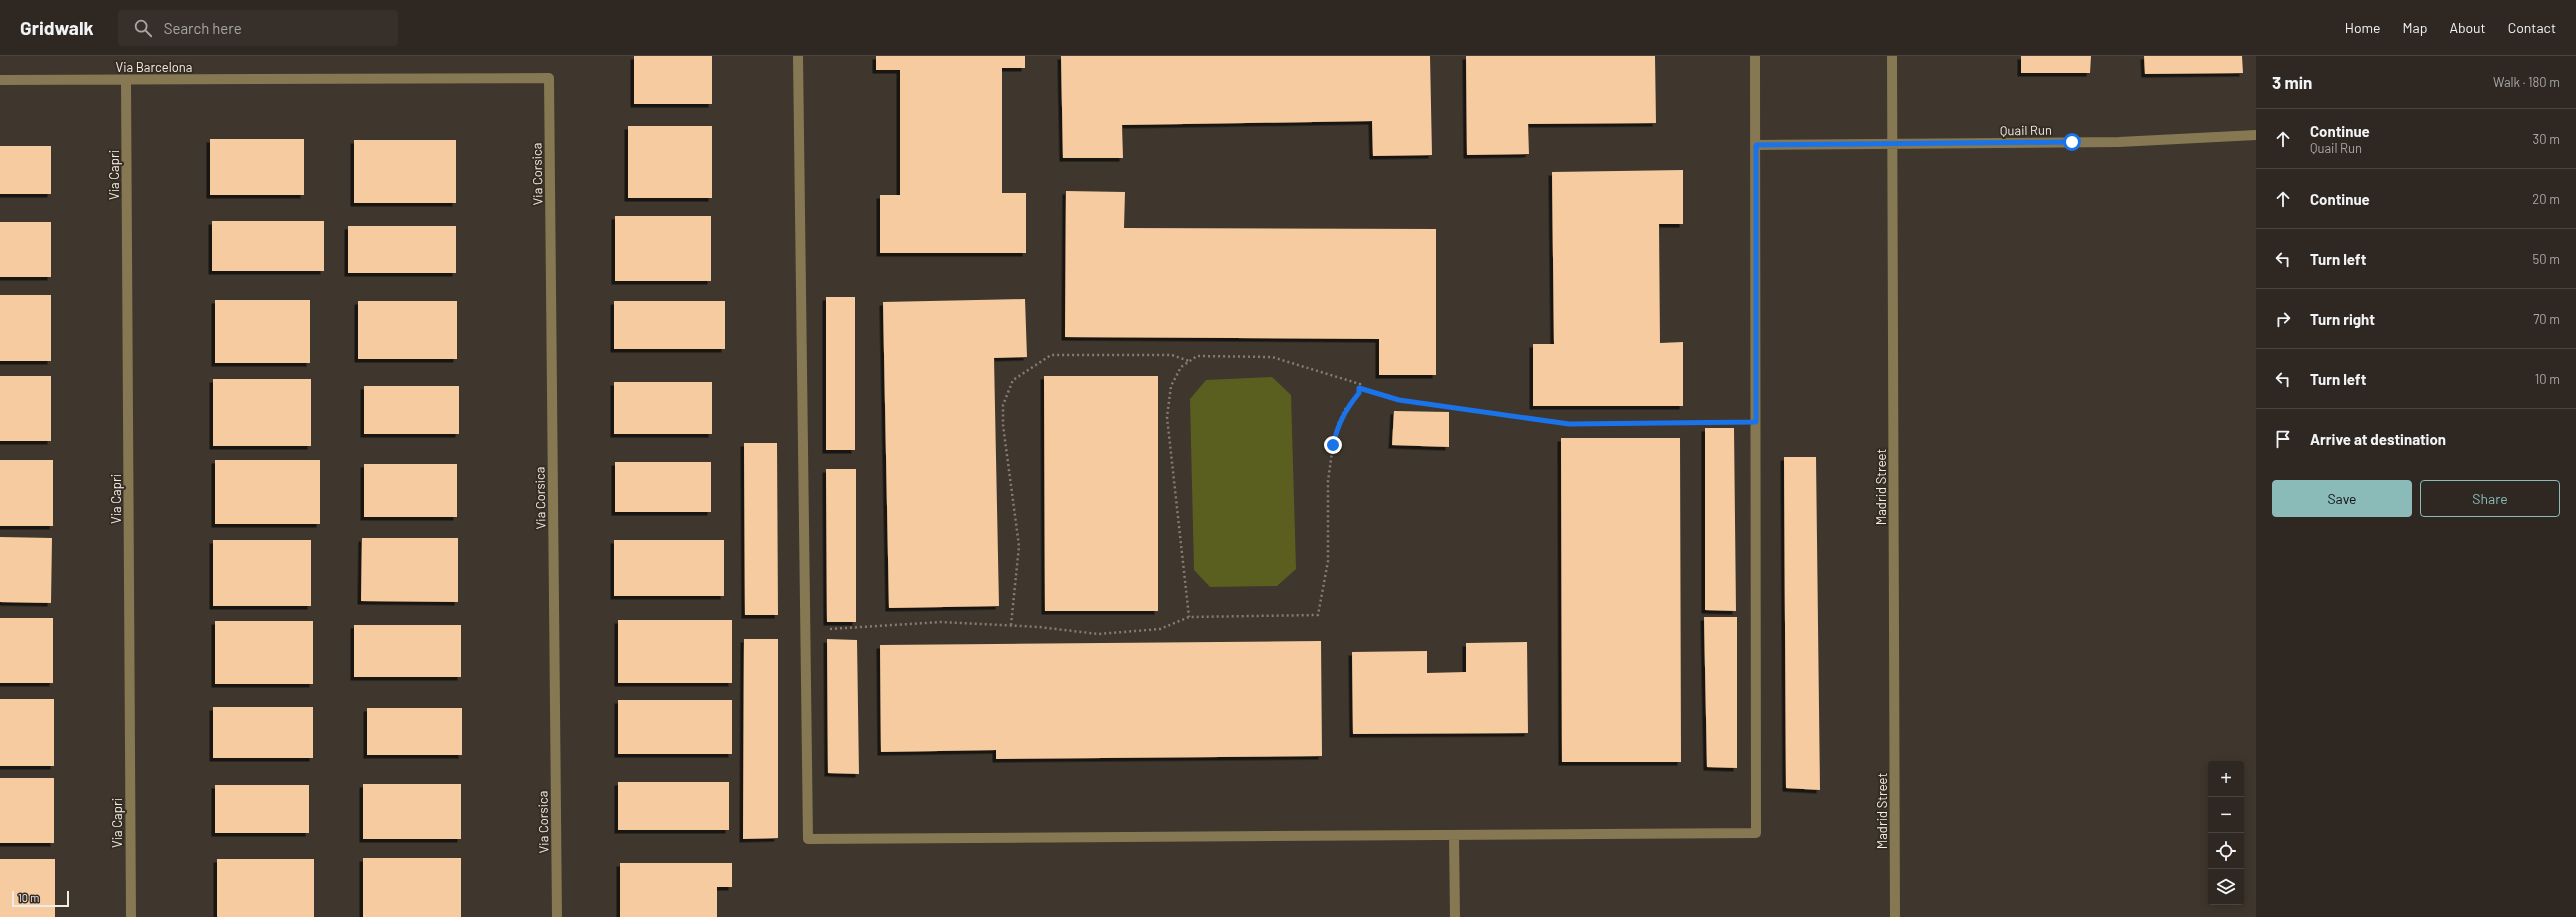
<!DOCTYPE html>
<html lang="en">
<head>
<meta charset="utf-8">
<style>
  body { margin:0; font-family:Barlow,sans-serif; background:#37302a; color:#f1f3f6 }
  .controls { position:absolute; right:12px; bottom:12px; display:grid; overflow:hidden; border-radius:4px; box-shadow:0 2px 10px #0003 }
  .controls button { width:36px; height:36px; display:grid; place-items:center; padding:0; border:0; border-bottom:1px solid #4a4440; background:#2f2822; color:#f1f3f6; font:20px sans-serif }
  .scale { position:absolute; left:12px; bottom:10px; width:57px; box-sizing:border-box; padding-left:4px; border:2px solid #f2ece6; border-top:0; font-size:11px; line-height:14px; white-space:nowrap; color:#f2ece6; -webkit-text-stroke:3px #352c23; paint-order:stroke }
  .stop { position:absolute; width:12px; height:12px; margin:-9px; border:3px solid #1a73e8; border-radius:50%; background:#fff }
  .stop.end { background:#1a73e8; border-color:#fff; box-shadow:0 1px 4px #0008 }
  .list { margin:0; padding:0; list-style:none }
  h2 { display:flex; justify-content:space-between; align-items:center; height:52px; margin:0; padding:0 16px; font-size:17px }
  h2 small { font-size:13px; font-weight:400; color:#a7a6a5 }
  .list li { display:grid; grid-template-columns:26px 1fr auto; gap:12px; align-items:center; box-sizing:border-box; height:60px; padding:0 16px; border-top:1px solid #4a4440 }
  .list b { display:block; font-size:15px; white-space:nowrap }
  .list p { margin:0; font-size:13px; white-space:nowrap; color:#a7a6a5 }
  .list em { font-size:13px; font-style:normal; color:#a7a6a5 }
  .actions { display:flex; gap:8px; padding:12px 16px }
  .actions a { flex:1; padding:9px 0; border:1px solid #8bbbb9; border-radius:4px; text-align:center; font-size:14px; color:#8bbbb9 }
  .actions .main { background:#8bbbb9; color:#111 }
  .icon { flex:none; width:22px; height:22px; fill:none; stroke:currentColor; stroke-width:2; stroke-linecap:round; stroke-linejoin:round }
  .map { position:relative; flex:none; width:2256px; height:861px; overflow:hidden }
  header { display:flex; align-items:center; gap:24px; box-sizing:border-box; height:56px; padding:0 20px; background:#2f2822; border-bottom:1px solid #4a4440 }
  header strong { font-size:19px }
  nav { display:flex; gap:22px; margin-inline-start:auto; font-size:14px }
  .search { width:280px; height:36px; background:#37302a; display:flex; align-items:center; gap:10px; box-sizing:border-box; padding:0 14px; border-radius:4px; color:#a7a6a5; font-size:15px }
  main { display:flex }
  aside { flex:1; background:#2f2822 }
  .map>svg:first-child { display:block }
</style>
</head>
<body>
<header>
<strong>Gridwalk</strong>
<div class="search"><svg class="icon" aria-label="search" viewBox="0 0 24 24"><circle cx="10" cy="10" r="6"/><path d="M15 15l6 6"/></svg>Search here</div>
<nav><a>Home</a><a>Map</a><a>About</a><a>Contact</a></nav>
</header>
<main>
<div class="map">
<svg width="2256" height="861" viewBox="0 0 2256 861">
  <defs>
    <filter id="shadow"><feDropShadow dx="-3.5" dy="3.5" stdDeviation="0" flood-color="#0009"/></filter>
  </defs>
  <rect width="100%" height="100%" fill="#3f362d"/>
  <!-- green -->
  <path fill="#5a5f1f" d="M1272,321L1291,339L1296,513L1277,530L1210,531L1194,514L1190,343L1206,324Z"/>
  <!-- building -->
  <path fill="#f6cb9f" filter="url(#shadow)" d="M634,0H712V48H634Z
    M876,0H1025V12H1002V137H1026V197H880V139H900V14H876Z
    M1061,0H1430L1432,99L1373,100L1372,65L1122,69L1123,102H1063Z
    M1466,0H1655L1656,67L1528,68L1529,98L1467,99Z
    M2021,0H2091L2090,17H2021Z
    M2144,0H2242L2243,17L2145,18Z
    M628,70H712V142H628Z
    M210,83H304V139H210Z
    M354,84H456V147H354Z
    M0,90H51V138H0Z
    M1683,114V168H1659L1660,287L1683,286V350H1533V288H1554L1552,116Z
    M1066,135L1125,136L1124,172L1436,173V319H1379V283L1065,281Z
    M615,160H711V225H615Z
    M212,165H324V215H212Z
    M0,166H51V221H0Z
    M348,170H456V217H348Z
    M0,239H51V305H0Z
    M826,241H855V394H826Z
    M1025,243L1027,301L994,302L999,550L889,552L883,246Z
    M215,244H310V307H215Z
    M358,245H457V303H358Z
    M614,245H725V293H614Z
    M0,320H51V385H0Z
    M1044,320H1158V555H1045Z
    M213,323H311V390H213Z
    M614,326H712V378H614Z
    M364,330H459V378H364Z
    M1394,355L1449,356V391L1392,389Z
    M1705,372H1734L1736,555L1705,554Z
    M1561,382H1680L1681,706H1562Z
    M744,387H777L778,559H745Z
    M1784,401H1816L1820,734L1786,732Z
    M0,404H53V470H0Z
    M215,404H320V468H215Z
    M615,406H711V456H615Z
    M364,408H457V461H364Z
    M826,413H856V566H827Z
    M0,481L52,482L51,547L0,546Z
    M362,482H458V546L361,545Z
    M213,484H311V550H213Z
    M614,484H724V540H614Z
    M1704,561H1737V712L1707,711Z
    M0,562H53V627H0Z
    M618,564H732V627H618Z
    M215,565H313V628H215Z
    M354,569H461V621H354Z
    M744,583H778V782L743,783Z
    M827,583L857,584L859,718L828,717Z
    M1321,585L1322,700L996,703V694L881,696L880,589Z
    M1527,586L1528,677L1353,678L1352,596L1427,595V617L1466,616V587Z
    M0,643H54V710H0Z
    M618,644H732V698H618Z
    M213,651H313V702H213Z
    M367,652H462V699H367Z
    M0,722H54V787H0Z
    M618,726H729V774H618Z
    M363,728H461V783H363Z
    M215,729H309V777H215Z
    M363,802H461V861H363Z
    M0,803H55V861H0Z
    M217,803H314V861H217Z
    M620,807H732V831H717V861H620Z"/>
  <g fill="none" stroke-linecap="round" stroke-linejoin="round">
    <!-- path -->
    <path stroke="#857d75" stroke-width="2.5" stroke-dasharray="2 3" stroke-linecap="butt" d="M1359,332L1399,344L1569,368L1729,366
      M1011,569L1019,490L1003,369V349L1013,324L1051,299H1172L1189,305
      M830,573L941,566L1039,571L1098,578L1160,573L1189,561L1318,559L1328,505V425L1333,389L1338,368L1346,352L1359,337L1360,328L1272,301L1197,300L1181,311L1171,330L1167,361L1189,561"/>
    <!-- minor -->
    <path stroke="#857852" stroke-width="10" d="M798,0L808,783L1756,777L1755,0
      M1892,0L1895,861
      M0,24L549,22L557,861
      M126,25L131,861
      M1757,89L2119,86L2256,79
      M1454,779L1455,861"/>
  </g>
  <g fill="none" stroke-linecap="round" stroke-linejoin="round">
    <!-- route -->
    <path stroke="#1a73e8" stroke-width="5" d="M1333,389C1338,368 1345,354 1359,337V332L1399,344L1569,368L1756,366V89L2072,86"/>
  </g>
  <g text-anchor="middle" dominant-baseline="central" stroke-width="4" stroke-linejoin="round" paint-order="stroke">
    <!-- street labels -->
    <g font-size="13" fill="#f2ece6" stroke="#352c23">
      <text x="154" y="11">Via Barcelona</text>
      <text transform="translate(2026 74) rotate(-1)">Quail Run</text>
      <text transform="translate(537 118) rotate(-91)">Via Corsica</text>
      <text transform="translate(114 119) rotate(-90)">Via Capri</text>
      <text transform="translate(1881 431) rotate(-90)">Madrid Street</text>
      <text transform="translate(540 442) rotate(-91)">Via Corsica</text>
      <text transform="translate(116 443) rotate(-90)">Via Capri</text>
      <text transform="translate(1882 755) rotate(-90)">Madrid Street</text>
      <text transform="translate(543 766) rotate(-91)">Via Corsica</text>
      <text transform="translate(117 767) rotate(-90)">Via Capri</text>
    </g>
  </g>
</svg>
<div class="controls">
<button>+</button>
<button>−</button>
<button><svg class="icon" aria-label="locate" viewBox="0 0 24 24"><circle cx="12" cy="12" r="6"/><path d="M12 2v4M12 18v4M2 12h4M18 12h4"/></svg></button>
<button><svg class="icon" aria-label="layers" viewBox="0 0 24 24"><path d="M12 4l9 5-9 5-9-5zM3 14l9 5 9-5"/></svg></button>
</div>
<div class="scale">10 m</div>
<div class="stop" style="left:2072px;top:86px"></div>
<div class="stop end" style="left:1333px;top:389px"></div>
</div>
<aside>
<h2>3 min<small>Walk · 180 m</small></h2>
<ul class="list">
<li><svg class="icon" aria-label="ahead" viewBox="0 0 24 24"><path d="M12 20V5M6 11l6-6 6 6"/></svg><div><b>Continue</b><p>Quail Run</p></div><em>30 m</em></li>
<li><svg class="icon" aria-label="ahead" viewBox="0 0 24 24"><path d="M12 20V5M6 11l6-6 6 6"/></svg><div><b>Continue</b></div><em>20 m</em></li>
<li><svg class="icon" aria-label="left" viewBox="0 0 24 24"><path d="M17 20v-9H6M10 6l-5 5 5 5"/></svg><div><b>Turn left</b></div><em>50 m</em></li>
<li><svg class="icon" aria-label="right" viewBox="0 0 24 24"><path d="M7 20v-9h11M14 6l5 5-5 5"/></svg><div><b>Turn right</b></div><em>70 m</em></li>
<li><svg class="icon" aria-label="left" viewBox="0 0 24 24"><path d="M17 20v-9H6M10 6l-5 5 5 5"/></svg><div><b>Turn left</b></div><em>10 m</em></li>
<li><svg class="icon" aria-label="arrive" viewBox="0 0 24 24"><path d="M6 21V4h12l-3 4 3 4H6"/></svg><div><b>Arrive at destination</b></div></li>
</ul>
<div class="actions"><a class="main">Save</a><a>Share</a></div>
</aside>
</main>
</body>
</html>
